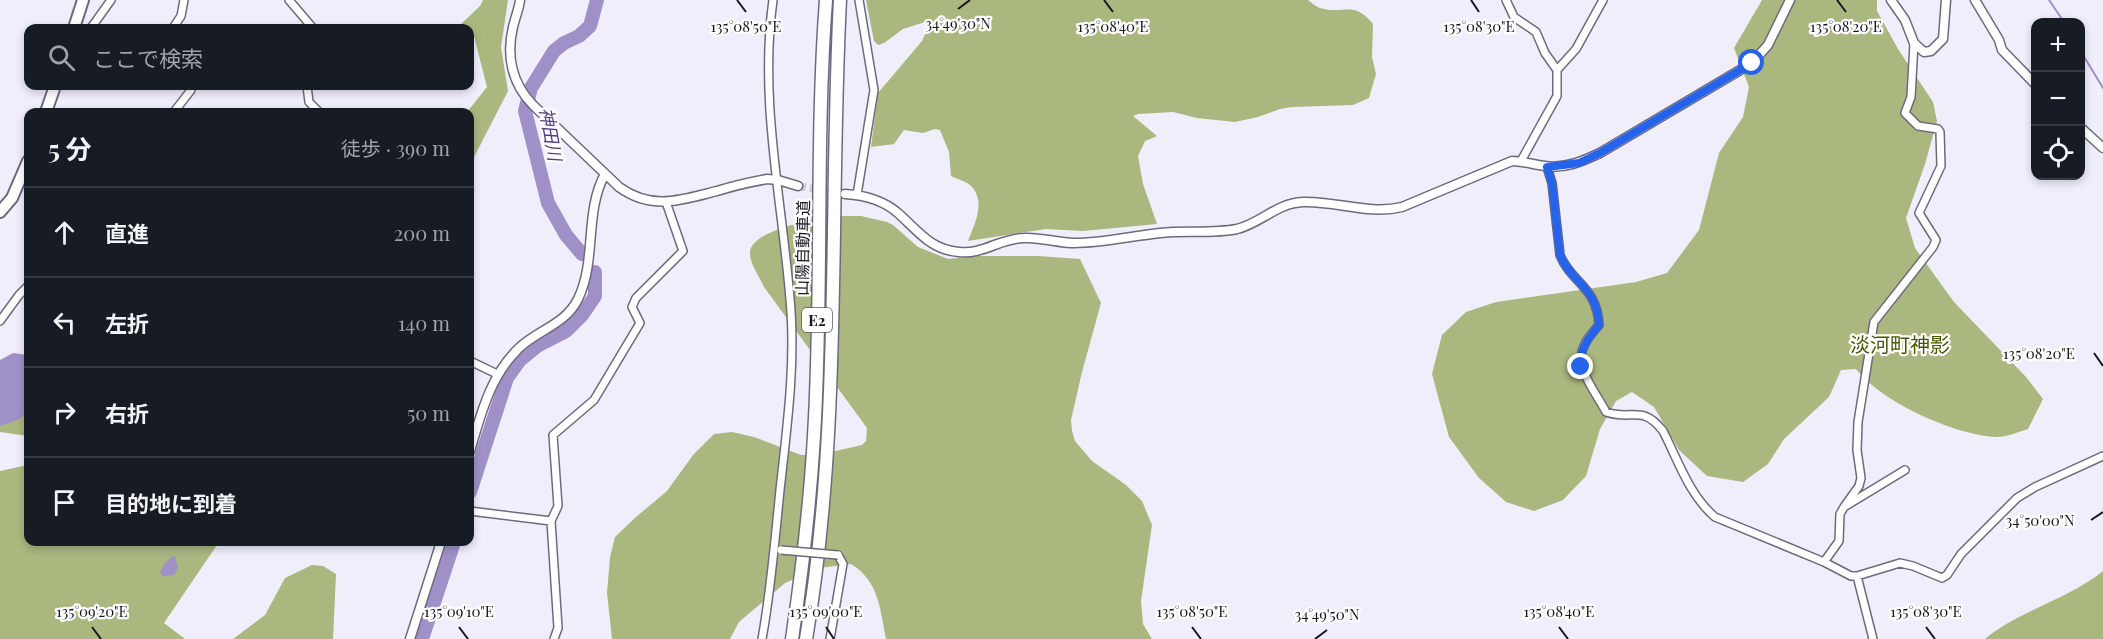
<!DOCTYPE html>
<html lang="ja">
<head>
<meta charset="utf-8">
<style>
  body { margin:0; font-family:"Playfair Display","Noto Sans JP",serif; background:#20242c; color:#f1f3f6 }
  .controls { position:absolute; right:18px; top:18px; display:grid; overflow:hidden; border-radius:12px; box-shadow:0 3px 9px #0003 }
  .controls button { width:54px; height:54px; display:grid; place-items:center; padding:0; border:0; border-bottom:2px solid #363941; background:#171b24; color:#f1f3f6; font:30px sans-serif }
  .stop { position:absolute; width:18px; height:18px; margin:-14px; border:4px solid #2563eb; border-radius:50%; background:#fff }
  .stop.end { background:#2563eb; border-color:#fff; box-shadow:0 2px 6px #0008 }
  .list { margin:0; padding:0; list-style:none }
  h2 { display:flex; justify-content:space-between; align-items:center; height:78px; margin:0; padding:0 24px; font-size:26px }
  h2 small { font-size:20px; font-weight:400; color:#9ea1a6 }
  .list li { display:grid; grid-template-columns:39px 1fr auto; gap:18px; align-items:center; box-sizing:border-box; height:90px; padding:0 24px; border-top:2px solid #363941 }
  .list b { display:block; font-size:22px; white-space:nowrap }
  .list em { font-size:20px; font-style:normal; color:#9ea1a6 }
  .icon { flex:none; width:33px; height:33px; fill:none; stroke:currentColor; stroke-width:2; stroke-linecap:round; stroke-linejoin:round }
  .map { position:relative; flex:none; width:2103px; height:639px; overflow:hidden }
  .search { position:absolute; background:#171b24; box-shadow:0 3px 9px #0003; left:24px; top:24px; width:450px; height:66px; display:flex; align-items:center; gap:15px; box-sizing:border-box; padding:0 21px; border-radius:12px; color:#9ea1a6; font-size:22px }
  .panel { position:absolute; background:#171b24; box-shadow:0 3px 9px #0003; left:24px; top:108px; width:450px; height:438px; border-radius:12px }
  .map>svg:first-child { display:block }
</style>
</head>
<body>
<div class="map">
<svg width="2103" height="639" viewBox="0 0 2103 639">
  <rect width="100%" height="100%" fill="#f1eefc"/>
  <!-- forest -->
  <path fill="#aab77e" d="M483,0H508L501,47L508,91L470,165V112H467L487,87L473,32L470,33V28H457L480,6Z
    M866,0H1308C1311,2 1316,7 1320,8C1344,15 1354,0 1373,24L1372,57L1376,74L1369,98L1353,105L1292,107L1280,109L1258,117L1235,122L1197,118L1173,112L1138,114L1133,116L1157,136L1145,141L1138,156L1143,184L1157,224L1083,231L1046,229L968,241C974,225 986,203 972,187C968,182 957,179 951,176L949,152L940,130L935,129L923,133L904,130L894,144L871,147L878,93L922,41L930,24L925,22L903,29L884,43L878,45L874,41Z
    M1762,0H1877V11L1898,49L1933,102L1937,121L1925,164L1906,218L1915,248L1954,302L2026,377L2043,399L2028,429C2018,432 2007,437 1996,437C1955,435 1881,402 1856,369L1841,370L1829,397L1784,439L1768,464L1743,482L1707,476L1679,450L1654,407L1632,392L1616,401L1600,429L1586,476L1563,500L1534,511L1506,502L1479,478L1449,437L1432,374L1442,335L1466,312L1496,302L1636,282L1667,273L1699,230L1719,153L1743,117L1749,87L1734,48Z
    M833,216H861L887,222L893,225L918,247L948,259L978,256H1038L1080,259L1101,303L1082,372L1071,420L1072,431L1075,441L1092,461L1126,485L1142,501L1152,525L1141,601L1143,624L1152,639H886C880,609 879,581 851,564L819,568L785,583L739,622L730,639H612L607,593L610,557L615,537L636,517L667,491L693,455L714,434L732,432L754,437L801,455H818L862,445L866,441L867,428L764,287C760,277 749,263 750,252C752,230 815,219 833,216Z
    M28,353V436L0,432V365Z
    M28,465V542H219L164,623L185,639H0V471Z
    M312,565L323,566L336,574L333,639H233L265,615L285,578Z
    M2103,571V639H1985C2020,610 2067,600 2103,571Z"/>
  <!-- water -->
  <path fill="#9f91c7" d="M13,353L28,355C29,368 32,409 22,417C17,421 7,423 0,426V360Z
    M173,556H175L178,569L174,575L163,576L160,573L165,563Z"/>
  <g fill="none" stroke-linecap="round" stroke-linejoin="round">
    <!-- stream -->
    <path stroke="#9f91c7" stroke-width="2" d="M2049,0L2064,22
      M2080,50L2103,88"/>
    <!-- river -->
    <path stroke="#9f91c7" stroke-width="14" d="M582,254L566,235L548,203L525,111L531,88L554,51L564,43L579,36L590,26L597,0
      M470,492L507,378L520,360L537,346L566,331L582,315L595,296V272
      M422,639L454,542"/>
    <!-- tertiary-tunnel -->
    <path stroke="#d0cddb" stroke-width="8" stroke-dasharray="8 4" stroke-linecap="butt" d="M798,186L839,193"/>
    <defs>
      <path id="minor" d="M289,0L312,27L311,28
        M1506,0L1514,17L1536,32L1545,53L1557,70V96L1521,161
        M91,28L111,0
        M173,28L181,16L184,0
        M1557,70L1576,49L1603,0
        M307,86L309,102L319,112
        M174,112L191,90V86
        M1547,167L1552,183L1560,255C1571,283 1597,286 1599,325C1594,331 1588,337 1585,344C1572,366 1596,392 1606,412C1632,421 1642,404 1663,431C1678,460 1689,495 1715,517L1824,562L1851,576H1857L1900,563L1913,566L1942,578L1947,575L1961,554L2017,498L2035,487L2103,456
        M857,195L874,90L859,0
        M0,321L19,295L28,286
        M470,361L497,374
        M1844,507L1859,486L1861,478L1857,450L1858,422L1874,322L1933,247L1936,240L1919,213L1941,166L1940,132L1938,129L1918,126L1905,113L1911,97L1914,43
        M470,511L551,521
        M1824,562L1839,541L1840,514L1844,507L1905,470
        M1857,576L1873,639
        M554,639L558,628L551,521L558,506L553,435L594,400L640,323L632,307L636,298L683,251L666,202
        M762,639C771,590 775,539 780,490C787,427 796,362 790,299C782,200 759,100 773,0
        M830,639L843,564L838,555"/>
      <path id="tertiary" d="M520,0C519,9 515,18 513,27C506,56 512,84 533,105L619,187C652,211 681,200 717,191C733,186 750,182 767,179L778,180L798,186
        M1891,0L1905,20L1914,43L1924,52L1931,51L1943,39L1946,0
        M1975,0L1999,40L2002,50L2036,85
        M2080,127L2103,148
        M845,194C864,195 885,201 899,214C918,231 931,250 959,252C982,255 1001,238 1024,238C1041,237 1058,243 1074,243C1103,243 1131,236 1160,233C1185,230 1212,234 1237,229C1261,223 1277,203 1303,202C1337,201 1369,215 1402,207L1512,161C1524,161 1534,165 1545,166C1565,169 1583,161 1600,153L1752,63L1768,45L1790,0
        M470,451C481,414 490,376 519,348C538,330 566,324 578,299C597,260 584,212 605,174
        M410,639L441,542"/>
      <path id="primary" d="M74,28L83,0
        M46,112L55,86
        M0,212L12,198L28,161"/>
      <path id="motorway" d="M792,639C802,572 810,504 814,436C823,291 815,145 826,0
        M806,639C842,428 829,213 840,0"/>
    </defs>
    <!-- minor casing -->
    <use href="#minor" stroke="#6e6a7e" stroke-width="10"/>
    <!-- tertiary casing -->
    <use href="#tertiary" stroke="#6e6a7e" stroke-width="11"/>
    <!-- primary casing -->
    <use href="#primary" stroke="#6e6a7e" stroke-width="14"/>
    <!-- motorway casing -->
    <use href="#motorway" stroke="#6e6a7e" stroke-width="15"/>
    <!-- minor -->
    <use href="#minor" stroke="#fff" stroke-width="7"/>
    <!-- tertiary -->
    <use href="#tertiary" stroke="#fff" stroke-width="8"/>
    <!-- primary -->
    <use href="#primary" stroke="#fff" stroke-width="10"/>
    <!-- motorway -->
    <use href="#motorway" stroke="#fff" stroke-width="12"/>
    <defs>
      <path id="minor-bridge" d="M781,550L838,555"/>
    </defs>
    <!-- minor-bridge casing -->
    <use href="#minor-bridge" stroke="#6e6a7e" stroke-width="10" stroke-linecap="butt"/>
    <!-- minor-bridge -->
    <use href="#minor-bridge" stroke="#fff" stroke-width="7"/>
  </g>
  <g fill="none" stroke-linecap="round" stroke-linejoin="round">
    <!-- route -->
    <path stroke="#2563eb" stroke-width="8" d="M1581,367C1579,349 1588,339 1599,325C1597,286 1571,283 1560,255L1552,183L1547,167L1579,163L1600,153L1752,63"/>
  </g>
  <!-- ticks -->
  <path fill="none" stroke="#17151d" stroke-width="2" d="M737,0L746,12M1104,0L1113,12M1471,0L1479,12M1837,0L1846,12M958,9L970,0M2094,353L2103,366M2091,520L2103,512M92,627L101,639M459,627L468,639M826,627L834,639M1192,627L1201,639M1559,627L1568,639M1926,627L1935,639M1315,639L1327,630"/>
  <g text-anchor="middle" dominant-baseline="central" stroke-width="4.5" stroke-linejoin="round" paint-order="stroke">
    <!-- shield labels -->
    <rect fill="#fefefe" stroke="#5c5b60" stroke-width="1.5" x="802" y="308" width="30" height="24" rx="4.5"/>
    <g font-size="15" font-weight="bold" fill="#17151d">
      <text x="817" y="320">E2</text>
    </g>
    <!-- street labels -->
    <g font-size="16" fill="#17151d" stroke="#fefefe">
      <text transform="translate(802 248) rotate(-89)">山陽自動車道</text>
    </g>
    <!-- water labels -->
    <g font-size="18" font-style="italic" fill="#533d80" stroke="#fefefe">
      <text transform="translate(551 134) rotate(80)">神田川</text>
    </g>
    <!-- quarter labels -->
    <g font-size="20" fill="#495600" stroke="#fefefe">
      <text x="1900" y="343">淡河町神影</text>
    </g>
  </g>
  <g font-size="15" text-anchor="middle" fill="#17151d" stroke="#fefefe" stroke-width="4.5" stroke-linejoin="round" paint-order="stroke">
    <text x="958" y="29">34°49'30"N</text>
    <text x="746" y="32">135°08'50"E</text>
    <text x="1113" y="32">135°08'40"E</text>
    <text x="1479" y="32">135°08'30"E</text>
    <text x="1846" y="32">135°08'20"E</text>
    <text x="2039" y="359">135°08'20"E</text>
    <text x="2040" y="526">34°50'00"N</text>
    <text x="92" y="617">135°09'20"E</text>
    <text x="459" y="617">135°09'10"E</text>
    <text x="826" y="617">135°09'00"E</text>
    <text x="1192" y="617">135°08'50"E</text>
    <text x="1559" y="617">135°08'40"E</text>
    <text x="1926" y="617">135°08'30"E</text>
    <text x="1327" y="620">34°49'50"N</text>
  </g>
</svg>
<div class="controls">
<button>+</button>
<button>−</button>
<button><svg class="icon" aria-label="locate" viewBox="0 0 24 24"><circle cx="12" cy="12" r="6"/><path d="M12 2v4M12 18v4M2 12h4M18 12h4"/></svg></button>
</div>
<div class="stop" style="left:1752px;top:63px"></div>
<div class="stop end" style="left:1581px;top:367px"></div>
<div class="search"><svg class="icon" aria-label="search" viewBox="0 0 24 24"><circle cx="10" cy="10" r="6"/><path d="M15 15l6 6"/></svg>ここで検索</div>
<section class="panel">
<h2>5 分<small>徒歩 · 390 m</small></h2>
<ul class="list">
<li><svg class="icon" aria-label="ahead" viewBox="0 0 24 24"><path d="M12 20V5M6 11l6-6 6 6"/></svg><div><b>直進</b></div><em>200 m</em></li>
<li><svg class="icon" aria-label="left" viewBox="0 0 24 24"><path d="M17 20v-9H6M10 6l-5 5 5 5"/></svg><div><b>左折</b></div><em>140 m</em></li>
<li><svg class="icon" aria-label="right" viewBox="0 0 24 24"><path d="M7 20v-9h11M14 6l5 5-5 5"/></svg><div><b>右折</b></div><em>50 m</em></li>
<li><svg class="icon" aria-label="arrive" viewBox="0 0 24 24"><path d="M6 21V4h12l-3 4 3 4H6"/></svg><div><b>目的地に到着</b></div></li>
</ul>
</section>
</div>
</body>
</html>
